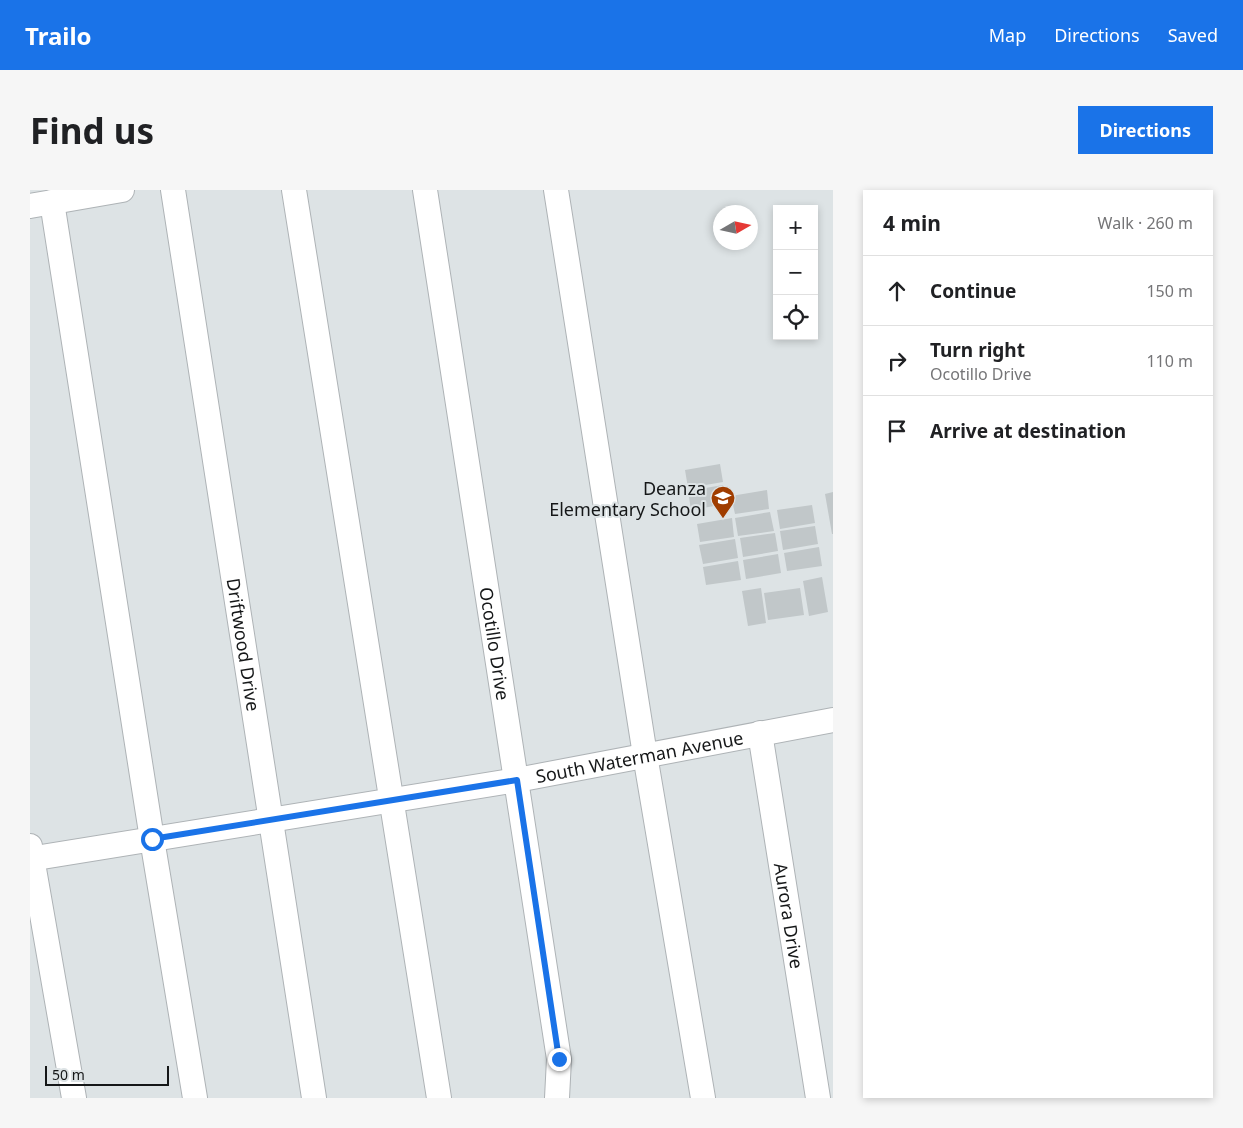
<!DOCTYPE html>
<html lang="en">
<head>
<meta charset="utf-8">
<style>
  body { margin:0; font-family:"Noto Sans",sans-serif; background:#f6f6f6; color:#202124 }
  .controls { position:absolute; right:15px; top:15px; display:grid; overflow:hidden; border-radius:0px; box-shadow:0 2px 8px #0003 }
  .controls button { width:45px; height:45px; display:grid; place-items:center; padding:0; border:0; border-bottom:1px solid #e0e0e0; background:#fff; color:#202124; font:25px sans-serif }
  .compass { position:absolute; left:683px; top:15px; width:45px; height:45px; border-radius:50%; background:#fff; box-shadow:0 2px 8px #0003; rotate:81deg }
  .scale { position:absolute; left:15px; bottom:12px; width:124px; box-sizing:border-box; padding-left:5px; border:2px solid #151718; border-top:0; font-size:14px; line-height:18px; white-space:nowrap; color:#151718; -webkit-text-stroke:4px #dde3e5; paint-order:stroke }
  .stop { position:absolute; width:15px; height:15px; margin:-11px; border:4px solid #1a73e8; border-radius:50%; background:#fff }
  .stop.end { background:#1a73e8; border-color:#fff; box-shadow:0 1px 5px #0008 }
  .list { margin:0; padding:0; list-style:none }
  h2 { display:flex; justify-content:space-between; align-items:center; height:65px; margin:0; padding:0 20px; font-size:21px }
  h2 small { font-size:16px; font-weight:400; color:#757577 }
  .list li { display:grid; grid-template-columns:32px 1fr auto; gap:15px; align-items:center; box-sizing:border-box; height:70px; padding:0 20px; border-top:1px solid #e0e0e0 }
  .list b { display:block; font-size:19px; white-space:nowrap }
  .list p { margin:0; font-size:16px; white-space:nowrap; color:#757577 }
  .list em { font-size:16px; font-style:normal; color:#757577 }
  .icon { flex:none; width:28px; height:28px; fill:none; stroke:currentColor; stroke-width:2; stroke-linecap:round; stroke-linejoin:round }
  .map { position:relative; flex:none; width:803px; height:908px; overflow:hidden; border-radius:0px }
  header { display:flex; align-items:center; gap:30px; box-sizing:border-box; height:70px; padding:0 25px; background:#1a73e8; color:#fff }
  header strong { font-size:24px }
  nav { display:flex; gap:28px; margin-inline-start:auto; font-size:18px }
  .intro { display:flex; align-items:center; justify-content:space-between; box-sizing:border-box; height:120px; padding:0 30px }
  h1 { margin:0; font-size:35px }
  .button { padding:12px 22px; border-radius:0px; background:#1a73e8; color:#fff; font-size:18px; font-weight:700 }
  main { display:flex; gap:30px; padding:0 30px }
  aside { flex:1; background:#fff; border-radius:0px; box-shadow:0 2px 8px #0003 }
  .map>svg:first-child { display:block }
</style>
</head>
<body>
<header>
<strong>Trailo</strong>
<nav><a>Map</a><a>Directions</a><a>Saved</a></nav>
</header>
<div class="intro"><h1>Find us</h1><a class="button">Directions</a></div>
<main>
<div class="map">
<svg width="803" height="908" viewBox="0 0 803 908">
  <rect width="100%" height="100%" fill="#dde3e5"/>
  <!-- building -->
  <path fill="#c1c7c9" d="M690,274L693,292L658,298L655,280Z
    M693,295L696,314L661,320L658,301Z
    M737,300L739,319L705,324L701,306Z
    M803,302V344H802L795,304Z
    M782,315L785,333L750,339L747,320Z
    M740,322L744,341L708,346L705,328Z
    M702,328L704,347L670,352L667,334Z
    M785,336L788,354L753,360L750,341Z
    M745,343L748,361L713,367L710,348Z
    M705,349L708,368L673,374L669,355Z
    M789,357L792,376L757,381L754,363Z
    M748,364L751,383L716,389L713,370Z
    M708,371L711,390L676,395L673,377Z
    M792,387L798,422L779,426L773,391Z
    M731,398L736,433L718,436L712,401Z
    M770,398L774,425L738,430L734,403Z"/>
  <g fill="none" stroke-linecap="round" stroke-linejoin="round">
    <defs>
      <g id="minor">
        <path id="s1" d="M143,0L284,908"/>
        <path d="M264,0L409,908"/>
        <path id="s2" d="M395,0L529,869L527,908"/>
        <path d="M526,0L615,565L673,908"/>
        <path d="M22,12L122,649L165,908"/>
        <path d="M0,16L92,0"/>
        <path id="s3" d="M730,543L788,908"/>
        <path d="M0,656L44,908"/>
        <path id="s4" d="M0,669L487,590L803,530"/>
      </g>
    </defs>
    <!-- minor casing -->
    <use href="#minor" stroke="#aeb3b6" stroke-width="26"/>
    <!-- minor -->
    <use href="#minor" stroke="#fff" stroke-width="24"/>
  </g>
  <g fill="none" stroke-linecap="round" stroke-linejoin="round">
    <!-- route -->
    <path stroke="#1a73e8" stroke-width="6" d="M122,649L487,590L529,869"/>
  </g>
  <!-- icons -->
  <defs>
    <symbol id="school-pin" viewBox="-11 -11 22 30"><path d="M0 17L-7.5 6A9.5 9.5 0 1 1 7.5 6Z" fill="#a03d00" stroke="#dde3e5"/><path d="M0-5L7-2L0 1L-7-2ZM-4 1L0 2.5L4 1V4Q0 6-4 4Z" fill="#fff"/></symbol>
  </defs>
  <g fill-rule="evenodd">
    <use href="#school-pin" x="679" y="294" width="28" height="38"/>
  </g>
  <g text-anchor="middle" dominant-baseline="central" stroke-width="4" stroke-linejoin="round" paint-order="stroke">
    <!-- poi labels -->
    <g font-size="18" fill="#151718" stroke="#dde3e5" text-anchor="end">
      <text x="676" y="298">Deanza<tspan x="676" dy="21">Elementary School</tspan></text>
    </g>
    <!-- street labels -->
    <g font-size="18" fill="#151718" stroke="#dde3e5">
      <text stroke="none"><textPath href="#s1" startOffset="460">Driftwood Drive</textPath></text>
      <text stroke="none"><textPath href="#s2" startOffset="459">Ocotillo Drive</textPath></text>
      <text stroke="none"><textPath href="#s4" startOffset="618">South Waterman Avenue</textPath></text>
      <text stroke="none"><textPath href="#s3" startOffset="185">Aurora Drive</textPath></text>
    </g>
  </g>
</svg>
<div class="controls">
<button>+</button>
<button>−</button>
<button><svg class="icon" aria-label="locate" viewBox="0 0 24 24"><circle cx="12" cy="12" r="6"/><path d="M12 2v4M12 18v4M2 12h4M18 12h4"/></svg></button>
</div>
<svg class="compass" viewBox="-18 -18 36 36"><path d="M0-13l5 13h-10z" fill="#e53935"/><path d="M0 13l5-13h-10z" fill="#757577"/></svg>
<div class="scale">50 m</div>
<div class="stop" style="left:122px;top:649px"></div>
<div class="stop end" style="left:529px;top:869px"></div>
</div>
<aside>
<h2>4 min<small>Walk · 260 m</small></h2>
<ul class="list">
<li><svg class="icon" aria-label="ahead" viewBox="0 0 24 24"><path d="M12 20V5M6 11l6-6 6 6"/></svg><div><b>Continue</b></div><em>150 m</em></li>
<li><svg class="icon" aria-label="right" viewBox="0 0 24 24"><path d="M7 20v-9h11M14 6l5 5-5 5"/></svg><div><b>Turn right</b><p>Ocotillo Drive</p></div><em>110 m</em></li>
<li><svg class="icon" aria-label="arrive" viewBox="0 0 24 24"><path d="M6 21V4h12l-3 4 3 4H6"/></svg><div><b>Arrive at destination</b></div></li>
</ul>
</aside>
</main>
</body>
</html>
